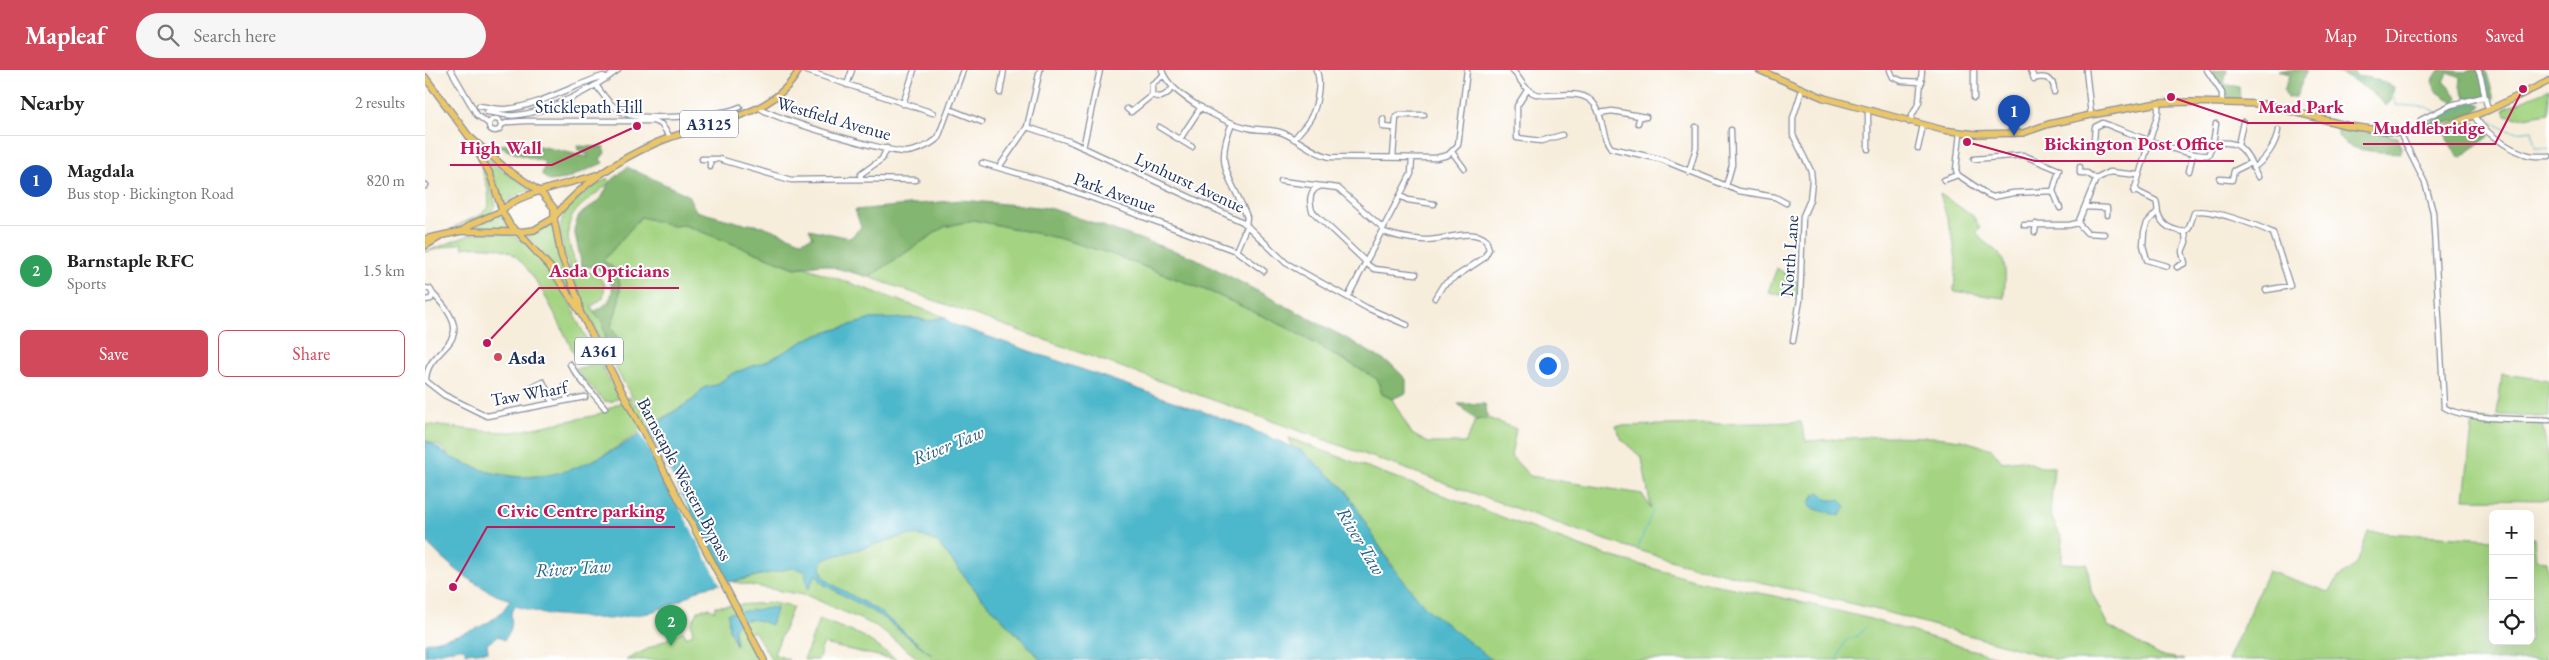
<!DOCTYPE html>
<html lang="en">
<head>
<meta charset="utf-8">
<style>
  body { margin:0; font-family:"EB Garamond",serif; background:#f6f6f6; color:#222 }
  .controls { position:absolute; right:15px; bottom:15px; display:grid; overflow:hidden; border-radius:8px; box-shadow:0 5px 20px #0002 }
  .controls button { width:45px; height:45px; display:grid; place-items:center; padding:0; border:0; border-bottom:1px solid #e0e0e0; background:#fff; color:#222; font:25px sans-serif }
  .you { position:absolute; left:1122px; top:295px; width:18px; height:18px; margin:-12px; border:4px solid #fff; border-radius:50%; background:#1a73e8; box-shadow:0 0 0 8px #1a73e833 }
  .badge { display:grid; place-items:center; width:32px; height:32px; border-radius:50%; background:#d1495b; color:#fff; font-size:16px; font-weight:700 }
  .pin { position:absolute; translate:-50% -41px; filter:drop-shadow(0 1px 2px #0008) }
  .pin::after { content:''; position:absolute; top:26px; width:18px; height:15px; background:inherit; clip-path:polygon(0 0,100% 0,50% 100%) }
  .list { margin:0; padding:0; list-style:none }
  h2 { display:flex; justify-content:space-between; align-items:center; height:65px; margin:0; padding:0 20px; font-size:21px }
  h2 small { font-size:16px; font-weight:400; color:#767676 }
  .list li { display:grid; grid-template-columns:32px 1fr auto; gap:15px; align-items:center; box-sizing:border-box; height:90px; padding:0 20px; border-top:1px solid #e0e0e0 }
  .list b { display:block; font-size:19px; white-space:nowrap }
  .list p { margin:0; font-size:16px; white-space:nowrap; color:#767676 }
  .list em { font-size:16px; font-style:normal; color:#767676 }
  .actions { display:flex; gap:10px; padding:15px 20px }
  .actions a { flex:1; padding:11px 0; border:1px solid #d1495b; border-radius:8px; text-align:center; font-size:18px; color:#d1495b }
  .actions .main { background:#d1495b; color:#fff }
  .icon { flex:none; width:28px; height:28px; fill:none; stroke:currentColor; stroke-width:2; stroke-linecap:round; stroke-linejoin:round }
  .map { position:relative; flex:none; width:2124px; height:590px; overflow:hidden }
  header { display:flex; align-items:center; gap:30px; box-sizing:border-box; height:70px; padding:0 25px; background:#d1495b; color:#fff }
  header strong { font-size:24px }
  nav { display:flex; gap:28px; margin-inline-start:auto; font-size:18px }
  .search { width:350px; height:45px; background:#f6f6f6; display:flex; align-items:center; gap:12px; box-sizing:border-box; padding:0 18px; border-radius:28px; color:#767676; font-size:19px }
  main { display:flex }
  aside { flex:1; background:#fff }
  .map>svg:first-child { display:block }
</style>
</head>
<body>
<header>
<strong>Mapleaf</strong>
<div class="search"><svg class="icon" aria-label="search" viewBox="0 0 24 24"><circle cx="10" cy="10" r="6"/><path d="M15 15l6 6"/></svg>Search here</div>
<nav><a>Map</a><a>Directions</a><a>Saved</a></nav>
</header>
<main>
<aside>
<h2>Nearby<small>2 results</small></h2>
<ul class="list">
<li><span class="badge" style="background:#1a4fb4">1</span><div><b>Magdala</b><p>Bus stop · Bickington Road</p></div><em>820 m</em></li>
<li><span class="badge" style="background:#2e9e5b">2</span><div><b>Barnstaple RFC</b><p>Sports</p></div><em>1.5 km</em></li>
</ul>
<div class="actions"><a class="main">Save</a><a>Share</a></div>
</aside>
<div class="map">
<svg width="2124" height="590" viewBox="0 0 2124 590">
  <rect width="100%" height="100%" fill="#fff"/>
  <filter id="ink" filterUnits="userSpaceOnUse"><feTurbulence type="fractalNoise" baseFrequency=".02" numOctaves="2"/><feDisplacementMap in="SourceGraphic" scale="10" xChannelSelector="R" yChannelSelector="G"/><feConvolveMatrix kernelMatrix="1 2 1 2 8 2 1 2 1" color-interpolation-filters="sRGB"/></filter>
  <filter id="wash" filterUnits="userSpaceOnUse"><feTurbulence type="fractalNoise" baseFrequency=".0096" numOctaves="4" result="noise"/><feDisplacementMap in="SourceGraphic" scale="20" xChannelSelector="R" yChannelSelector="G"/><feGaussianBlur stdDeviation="1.12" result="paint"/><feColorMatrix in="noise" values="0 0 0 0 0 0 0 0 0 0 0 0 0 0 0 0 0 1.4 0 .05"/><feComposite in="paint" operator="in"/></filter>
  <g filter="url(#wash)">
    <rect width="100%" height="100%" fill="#f7eddb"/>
    <!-- green -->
    <path fill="#a4d482" stroke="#608270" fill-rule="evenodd" d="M2124,19V43L2092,48L2081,45L2079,39Z
      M53,79L74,99L108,120L95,123L77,135L71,112Z
      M53,88L62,102L71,135L66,143L29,157L55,145L64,136L63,119Z
      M182,108L184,113C173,123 156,133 148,145C137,162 147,187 155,202C168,201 173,204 180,215L178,228L166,237L177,252L186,256C194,235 205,202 178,191L216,146L248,156L259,155L370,198L380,197L520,247L502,251L491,248L446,249L386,267L343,291L308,303L291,315L278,318L270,328L179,385L150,399L124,405L94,407L63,402L26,388L16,377L0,370V354L57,361L89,362L172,345L205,327L209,335L212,334C192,305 125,182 137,149C144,131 167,119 182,108Z
      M1515,124L1548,146L1555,158L1551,162C1557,173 1566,175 1574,184C1584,194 1579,216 1579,228L1529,221L1531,191L1528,169Z
      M76,146L85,160L47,158V157Z
      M549,150L633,168L686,184L788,223L861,257L952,309L957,324L967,329L987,364L1003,373H1040L1051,350L1063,348L1091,359L1086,386L1105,406L1217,424L1226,438L1217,388L1197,370L1191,356L1376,352L1381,371L1457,366L1510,367L1536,370L1567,379L1577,392L1597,390L1616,397H1629L1625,444L1637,469V493L1662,494L1666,521L1683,556L1734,585L1759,590H1633L1453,540L1255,493L1171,467L444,207L519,157ZM1389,425L1409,432L1384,434Z
      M128,153L132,181L151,233L118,182L102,166L115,162Z
      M50,163C62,163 76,162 88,166C110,172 139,224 151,244L149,245L194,328L186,332L179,331L153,303L151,299L166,295L169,288L165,285L152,290C140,265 106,187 80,180C67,176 51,176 38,178L37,173L0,182Z
      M1352,198L1375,214L1373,229L1343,222Z
      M2077,304L2124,310V347L2072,345Z
      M2048,349L2117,354L2124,389V430L2039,429Z
      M864,368L1171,482L1272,511L1345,525L1442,548L1581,590H1024L976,508L943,459L921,420L877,381L867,377Z
      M1943,462L2068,469V571H2105V468H2109L2111,490L2122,491C2124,524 2124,558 2120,590H1803L1843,501L1904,522L1913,508L1932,494Z
      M482,465L497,466L512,472L554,525L616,590H495L451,556L383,526L308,512L371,496L366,494L274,516L246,530L222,539L190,545L211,534L228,530L243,523L274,505L308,496L328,493L343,494L384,485L385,492Z
      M348,533L368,537L349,584L364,590H347L329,561L322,565L331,590H201L258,561L261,567L268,564L266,554L274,540L285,538L290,541L291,536Z
      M394,549L438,566L472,590L398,574L393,590H379Z"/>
    <!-- forest -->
    <path fill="#83b670" stroke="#4f7267" d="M1786,0H1802L1799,14L1814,17L1815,31L1804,29Z
      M1854,0H1882L1871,27L1862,28L1859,20L1865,5Z
      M1901,0H1930L1931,6L1952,9L1969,17L1966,31L1961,36C1948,22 1921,2 1901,0Z
      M2014,0L2040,2L2043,0H2061L2069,29L2040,27L2035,17L2036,8L2023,3L2019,12L2033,27L2031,34L2011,21L2007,11Z
      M2049,32L2057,35C2045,52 2011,56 1991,57L2013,49L2026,38Z
      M2047,51L2065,65L2035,88L2024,75L2020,61Z
      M1914,56L1973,67L1976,77V83C1960,82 1904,83 1914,56Z
      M92,71L163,87V85L153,80L152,76L179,77L180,83L175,89L178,93L141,109L124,111L117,105L120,92C105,87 85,84 73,75L90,74Z
      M202,97L263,125L271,141L315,153L338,156L376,171L388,167L384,159L425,168L436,157L430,140L536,130L625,138L770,188L921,268L968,296L981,309V323L967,329L957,324L952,309L861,257L788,223L686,184L633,168L549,150L519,157L444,207L396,194L370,198L259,155L248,156L216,147L178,191C204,204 194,234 186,256L197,276L184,282L177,252L168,242C200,229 189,197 157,196L149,159L154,145L176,129L184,113Z
      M1033,334H1060L1063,348L1051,350Z"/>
    <!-- water -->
    <path fill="#4db7cb" stroke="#347394" d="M520,247L527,254L811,353L877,381L921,420L965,494L1001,538L1067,590H617L556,527L512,472L497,466L482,465L400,489L396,495L398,506L407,514L454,541L507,585L454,545L398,514L391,504L383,520L380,501L367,498L277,518L249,534L223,543L184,549L119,544L91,536L86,542C87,554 88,559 79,570L73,566L62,574L63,581L41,583L39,578H34L0,586V573C30,566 70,559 85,530C81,528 75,527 71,525C46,512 18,492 0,470V370C10,375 16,381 25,387C27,389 60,401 64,402C140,425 211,366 270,328L278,318L291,315L308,303L343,291L386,267L446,249L492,248L502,251Z
      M1395,422L1403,430H1415L1421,436L1415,446L1390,439L1384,434L1389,425Z
      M352,537L346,555C332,550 319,544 309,559L311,575L304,559L303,543Z"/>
    <!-- pier -->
    <path fill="#f7eddb" d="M221,357L304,515L296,516L214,361Z"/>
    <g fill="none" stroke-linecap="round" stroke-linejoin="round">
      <!-- stream -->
      <path stroke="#4db7cb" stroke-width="1" d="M1922,0L1924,8C1933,13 1937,7 1950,16L1957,14L1967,23L1971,35L2002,37L2010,41
        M2056,0L2063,16L2061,24
        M2013,43L2021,46L2049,35L2052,37
        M2060,45C2079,61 2083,64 2107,60L2110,77L2124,79
        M1212,480L1228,441
        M1412,590L1420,571L1434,565L1440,557"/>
    </g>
  </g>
  <g filter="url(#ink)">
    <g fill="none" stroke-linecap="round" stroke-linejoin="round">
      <defs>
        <path id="minor" d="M26,0L52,45L64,54
          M379,0L508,43
          M737,0C744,25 800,53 824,58C835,61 847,58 858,63C875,70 887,83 905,87L1011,88L1023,85L1033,75L1042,0
          M1087,0C1095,7 1099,21 1111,24C1129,29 1157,16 1170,35C1179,48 1176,66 1186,78L1235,89L1314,121L1350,127L1361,133
          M1465,0L1468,7L1477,11L1497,12
          M1549,0V28
          M1606,0L1609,9C1620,5 1630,9 1629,22
          M1661,0L1666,45
          M1782,0L1797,23V32
          M2053,0C2060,14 2057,26 2064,40
          M739,5L727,14V25C736,30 741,25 748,18
          M171,15C180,28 189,41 205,45C225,50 297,46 315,37
          M422,15L427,0
          M1103,19L1092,36V68L1116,71L1137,65
          M575,23L579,0
          M478,34L489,0
          M54,36C63,37 73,40 81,39C111,37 149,15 178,6L182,8
          M334,37C342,47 465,83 481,82C491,81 506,75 513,68L538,0
          M524,39L557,52
          M702,39L706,42L727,25
          M62,42C72,43 83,47 93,45C126,41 168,19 193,0
          M1174,43L1187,41L1215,46
          M2049,46C2059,62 2082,78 2100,84C2107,87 2116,86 2124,86
          M958,49V57L970,58
          M64 55a6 6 0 1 1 12 0a6 6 0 1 1-12 0Z
          M1996,50L2026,35L2058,27
          M1484,52L1494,32L1497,0
          M807,53C788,99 807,107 822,147L821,154
          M1213,53L1215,46L1221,47
          M76,55L84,52L100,51H228L236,54L245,67
          M602,57L644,71L818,152L861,193L942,238L982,255
          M734,57L767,77
          M1535,63L1531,100L1533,105L1563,125L1568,127L1588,123L1628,121L1634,100L1598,85L1549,89
          M1975,63L2000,113L2008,142L2019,337C2037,350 2100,349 2124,350
          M755,69L776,37
          M869,69C874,62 882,55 886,47C892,36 897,10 891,0
          M1669,71L1670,57L1678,53C1699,61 1764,88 1783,85L1788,74C1819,68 1821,84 1833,107
          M1788,74L1791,54
          M1813,75L1818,52
          M658,78L675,0
          M1493,78L1498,55
          M1443,79V40
          M1027,82L1039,98
          M968,87L971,47L973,45H999
          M277,89H294L366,110L435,109L436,104L457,89L462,78
          M557,93L626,113L811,181L839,201
          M285,97V89
          M574,97L602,57L615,0
          M1655,97V103H1662L1671,109L1685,102L1713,105
          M1828,98C1840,90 1851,75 1853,60
          M1764,101L1768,84
          M1264,102L1271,78V57
          M435,109L491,110
          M1795,109L1807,110L1809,101L1825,93
          M1519,110L1533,105
          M856,111L913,118L958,158
          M0,116L1,115
          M896,116C884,119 884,131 887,141L941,192
          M1301,116L1307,95L1306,60
          M1710,117L1713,122L1731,131C1733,135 1732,139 1733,143C1737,157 1748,160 1760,162
          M1628,121L1635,138
          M1709,122L1733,43V33
          M975,126L983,130L1009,134
          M1661,137L1682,138V145
          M1732,142L1722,153L1719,162L1718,175L1722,190L1742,196
          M1653,153L1662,163L1679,164
          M1599,155H1644L1653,153L1671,109
          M957,161C970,167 985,169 999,170C1017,171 1047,157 1061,170L1064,179L1059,188L1018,215L1010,228
          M1610,162L1611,154
          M1760,162L1764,158L1769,143C1778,135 1836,157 1848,163L1865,216L1841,220
          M811,181L822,155
          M940,193L949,199L991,204
          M1752,197L1760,193L1757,182L1761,172L1760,162
          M0,218L5,219L8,224L6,229L0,230
          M8,224C60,276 0,275 1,311L19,325L62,346L160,327
          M923,227L986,104L987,88
          M1368,271L1375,230L1378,146L1385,130L1387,111L1386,101L1368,65V48L1377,20
          M145,294C153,309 169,324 180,338
          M139,316L142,330
          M105,318L118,312L128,333"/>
        <path id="major" d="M1334,0L1399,28L1518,60L1551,64L1598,63L1624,54L1666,45L1733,33L1765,32L1838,34L1924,56L1975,63L2024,55L2064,40L2124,11
          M0,7L43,65L65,104L77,140
          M44,66L79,97L114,121
          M115,121L129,138V148L109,160L92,162L85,155L77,141C88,124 149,113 171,105
          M130,146C157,114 192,90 231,73C278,52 347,50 374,0
          M129,148L136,185L154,232L155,242
          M37,161L47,154L77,141
          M94,163L125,197L155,242L339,590
          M0,169L37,161L92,162
          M0,176L15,167"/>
      </defs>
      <!-- minor casing -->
      <use href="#minor" stroke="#898e9c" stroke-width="7"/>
      <!-- major casing -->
      <use href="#major" stroke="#898e9c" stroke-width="8"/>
      <!-- minor -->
      <use href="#minor" stroke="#fff" stroke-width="4.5"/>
      <!-- major -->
      <use href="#major" stroke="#ebc669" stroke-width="5.5"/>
    </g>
  </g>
  <!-- markers -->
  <circle fill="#d1495b" stroke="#fff" stroke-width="2" cx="73" cy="287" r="5"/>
  <g text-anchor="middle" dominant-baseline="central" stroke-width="4" stroke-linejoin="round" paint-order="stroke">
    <!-- shield labels -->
    <g fill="#fff" stroke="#5f6d8e" stroke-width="1">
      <rect x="255" y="40.5" width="58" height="27" rx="4"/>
      <rect x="150" y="267.5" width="48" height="27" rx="4"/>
    </g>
    <g font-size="16" font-weight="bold" fill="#1b2f5e">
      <text x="284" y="54">A3125</text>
      <text x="174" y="281">A361</text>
    </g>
    <!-- street labels -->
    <g font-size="18" fill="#1b2f5e" stroke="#fff">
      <text x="164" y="36">Sticklepath Hill</text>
      <text transform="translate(409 48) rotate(16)">Westfield Avenue</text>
      <text transform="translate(765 112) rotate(25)">Lynhurst Avenue</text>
      <text transform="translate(690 122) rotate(20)">Park Avenue</text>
      <text transform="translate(1364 186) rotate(-86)">North Lane</text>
      <text transform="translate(104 323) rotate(-10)">Taw Wharf</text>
      <text transform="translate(260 409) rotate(62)">Barnstaple Western Bypass</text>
    </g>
    <!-- poi labels -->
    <g font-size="18" font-weight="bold" fill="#1b2f5e" stroke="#fff" text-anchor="start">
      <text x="83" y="287">Asda</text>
    </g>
    <!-- water labels -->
    <g font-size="19" font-style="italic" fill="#2c5f84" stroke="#fff">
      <text transform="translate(523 375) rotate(-22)">River Taw</text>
      <text transform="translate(936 471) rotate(59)">River Taw</text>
      <text transform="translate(148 498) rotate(-4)">River Taw</text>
    </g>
  </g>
  <!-- callouts -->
  <path fill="none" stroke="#c2185b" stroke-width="2" d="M1746 27L1823 53H1929M2098 19L2070 74H1938M1542 72L1610 91H1809M212 56L127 95H25M62 273L114 218H254M28 517L62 457H250"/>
  <g fill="#c2185b" stroke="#fff" stroke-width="2">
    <circle cx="1746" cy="27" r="5"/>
    <circle cx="2098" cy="19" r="5"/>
    <circle cx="1542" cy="72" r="5"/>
    <circle cx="212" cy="56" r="5"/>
    <circle cx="62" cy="273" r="5"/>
    <circle cx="28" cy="517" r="5"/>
  </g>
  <g font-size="19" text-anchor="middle" font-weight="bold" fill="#c2185b" stroke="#fff" stroke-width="4" stroke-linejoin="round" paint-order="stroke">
    <text x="1876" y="43">Mead Park</text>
    <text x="2004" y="64">Muddlebridge</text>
    <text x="1709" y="80">Bickington Post Office</text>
    <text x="76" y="84">High Wall</text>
    <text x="184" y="207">Asda Opticians</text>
    <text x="156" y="447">Civic Centre parking</text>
  </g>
</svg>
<div class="controls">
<button>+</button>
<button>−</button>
<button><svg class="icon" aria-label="locate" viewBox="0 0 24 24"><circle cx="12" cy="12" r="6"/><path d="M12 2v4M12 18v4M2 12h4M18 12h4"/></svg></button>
</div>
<div class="you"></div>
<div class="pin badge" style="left:1589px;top:66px;background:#1a4fb4">1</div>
<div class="pin badge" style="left:246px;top:576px;background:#2e9e5b">2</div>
</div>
</main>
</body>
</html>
